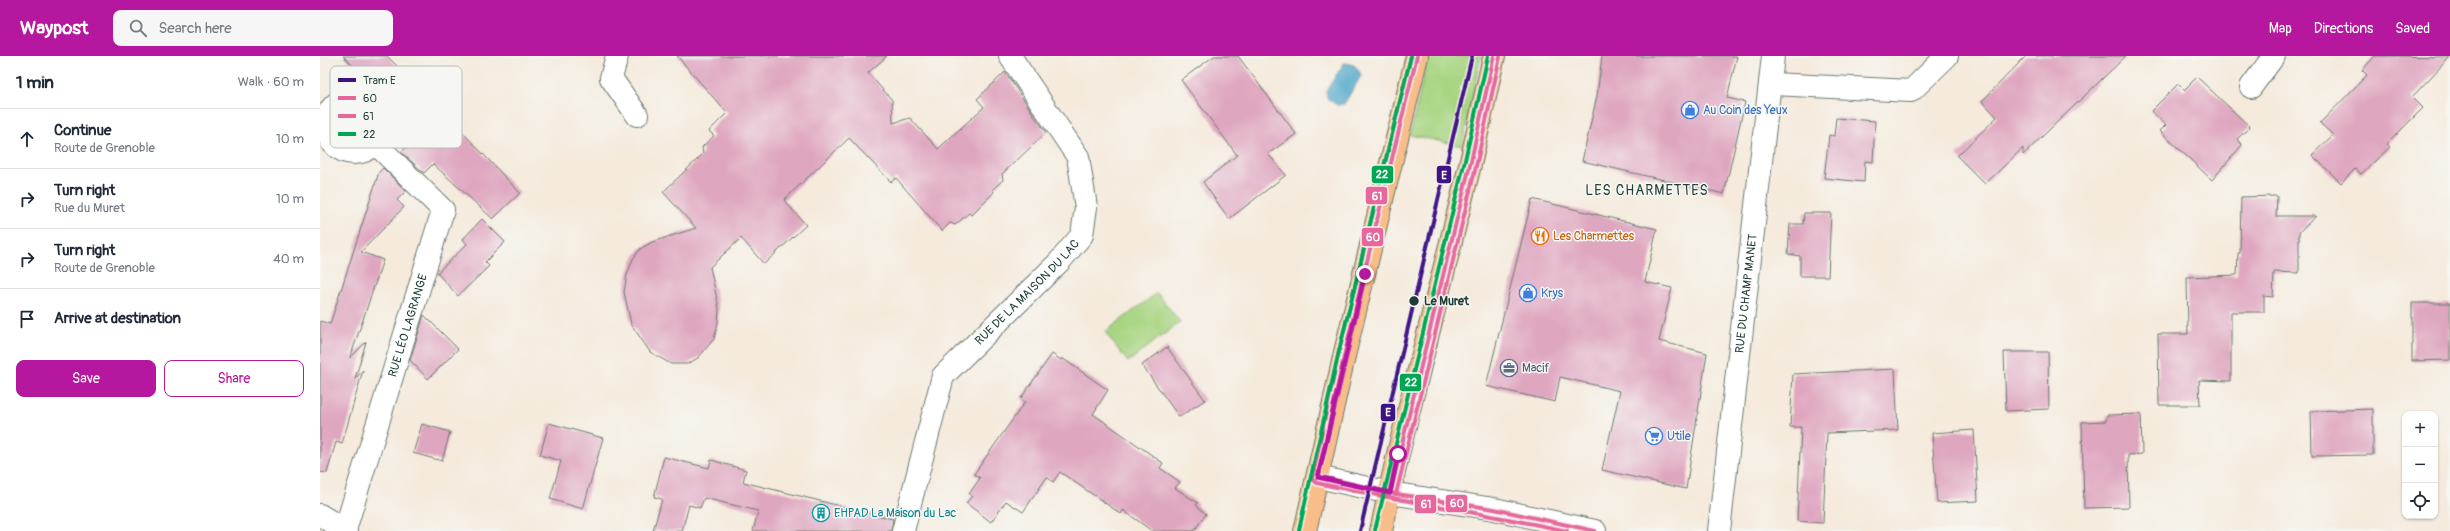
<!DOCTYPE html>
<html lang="en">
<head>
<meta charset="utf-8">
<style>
  body { margin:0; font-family:Pangolin,sans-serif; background:#f6f6f7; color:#1f2937 }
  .controls { position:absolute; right:12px; bottom:12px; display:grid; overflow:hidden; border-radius:8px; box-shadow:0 1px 3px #0004 }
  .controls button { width:36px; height:36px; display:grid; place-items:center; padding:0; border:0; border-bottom:1px solid #e0e1e3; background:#fff; color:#1f2937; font:20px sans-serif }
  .stop { position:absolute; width:12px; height:12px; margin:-9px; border:3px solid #b5179e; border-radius:50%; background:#fff }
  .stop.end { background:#b5179e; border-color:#fff; box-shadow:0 1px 4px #0008 }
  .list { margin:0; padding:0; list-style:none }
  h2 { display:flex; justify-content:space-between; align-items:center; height:52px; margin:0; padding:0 16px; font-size:17px }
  h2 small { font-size:13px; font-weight:400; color:#747a83 }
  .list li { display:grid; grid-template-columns:26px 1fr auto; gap:12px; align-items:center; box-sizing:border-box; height:60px; padding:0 16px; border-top:1px solid #e0e1e3 }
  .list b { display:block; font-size:15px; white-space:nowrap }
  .list p { margin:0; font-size:13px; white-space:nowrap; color:#747a83 }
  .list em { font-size:13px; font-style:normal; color:#747a83 }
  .actions { display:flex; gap:8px; padding:12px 16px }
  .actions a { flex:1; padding:9px 0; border:1px solid #b5179e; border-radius:8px; text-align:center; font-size:14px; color:#b5179e }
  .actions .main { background:#b5179e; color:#fff }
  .icon { flex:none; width:22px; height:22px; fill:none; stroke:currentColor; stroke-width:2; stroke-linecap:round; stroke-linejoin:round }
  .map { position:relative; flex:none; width:2130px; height:475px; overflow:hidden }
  header { display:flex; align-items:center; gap:24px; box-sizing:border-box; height:56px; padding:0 20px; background:#b5179e; color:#fff }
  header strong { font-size:19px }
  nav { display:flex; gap:22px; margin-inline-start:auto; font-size:14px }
  .search { width:280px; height:36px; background:#f6f6f7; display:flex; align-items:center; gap:10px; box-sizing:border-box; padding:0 14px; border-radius:8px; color:#747a83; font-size:15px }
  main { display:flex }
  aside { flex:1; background:#fff }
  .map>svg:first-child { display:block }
</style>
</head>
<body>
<header>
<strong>Waypost</strong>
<div class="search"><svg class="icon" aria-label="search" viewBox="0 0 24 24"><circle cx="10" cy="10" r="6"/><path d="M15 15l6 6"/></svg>Search here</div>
<nav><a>Map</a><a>Directions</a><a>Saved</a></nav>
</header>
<main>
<aside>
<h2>1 min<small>Walk · 60 m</small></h2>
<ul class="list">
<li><svg class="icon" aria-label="ahead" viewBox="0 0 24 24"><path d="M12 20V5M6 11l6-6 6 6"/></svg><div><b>Continue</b><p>Route de Grenoble</p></div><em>10 m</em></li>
<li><svg class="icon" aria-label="right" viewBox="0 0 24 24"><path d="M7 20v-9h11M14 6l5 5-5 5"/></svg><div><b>Turn right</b><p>Rue du Muret</p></div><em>10 m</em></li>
<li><svg class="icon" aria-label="right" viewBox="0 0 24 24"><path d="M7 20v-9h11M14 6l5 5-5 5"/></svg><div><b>Turn right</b><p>Route de Grenoble</p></div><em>40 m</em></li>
<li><svg class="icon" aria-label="arrive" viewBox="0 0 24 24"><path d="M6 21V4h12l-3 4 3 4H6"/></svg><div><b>Arrive at destination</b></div></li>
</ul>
<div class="actions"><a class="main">Save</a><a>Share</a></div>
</aside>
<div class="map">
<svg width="2130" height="475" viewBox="0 0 2130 475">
  <rect width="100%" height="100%" fill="#f6f6f2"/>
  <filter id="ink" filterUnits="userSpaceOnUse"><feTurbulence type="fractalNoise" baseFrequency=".025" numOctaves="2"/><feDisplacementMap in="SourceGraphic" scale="8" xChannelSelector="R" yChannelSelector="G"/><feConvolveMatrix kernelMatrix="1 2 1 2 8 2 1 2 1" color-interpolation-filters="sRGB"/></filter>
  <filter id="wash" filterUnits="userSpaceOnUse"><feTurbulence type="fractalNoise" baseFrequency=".012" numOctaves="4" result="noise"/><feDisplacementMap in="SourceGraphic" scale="16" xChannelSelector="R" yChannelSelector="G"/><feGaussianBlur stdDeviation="0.9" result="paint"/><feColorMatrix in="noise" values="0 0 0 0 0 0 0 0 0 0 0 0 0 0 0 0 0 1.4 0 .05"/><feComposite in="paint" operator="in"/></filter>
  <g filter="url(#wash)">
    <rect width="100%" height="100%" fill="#f5eadc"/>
    <!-- green -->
    <path fill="#a8d582" stroke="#64895b" d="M1108,0H1161L1142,90L1090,79Z
      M837,237L860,266L808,306L785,276Z"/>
    <!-- water -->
    <path fill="#4ba5c9" stroke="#35717e" d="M1024,7C1034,8 1038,10 1041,20L1024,48L1017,49L1007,42L1006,35Z"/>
    <g id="blocks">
      <!-- building -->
      <path fill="#dfa6c0" d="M23,0H67L92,25L97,20L118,40L113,45L200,137L173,163L113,108L104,117L81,96L103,76Z
        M357,0H567L548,17L572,44L573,67L590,62L618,93L664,51L657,43L685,16L726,77L682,118L683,124L672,134L674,136L651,159L649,157L635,169L630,167L622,175L576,122L571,126L529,82L464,144L486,169L444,208L421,182L390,211L399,253L398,267L394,283L378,302L367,308H351L330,296L311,268L304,236L307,219L313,203L320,193L332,186L376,172L343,136L383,98L382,91L394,80L389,75L407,57Z
        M894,0H918L976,78L948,98L966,119L909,163L883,126L917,99L861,24Z
        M1282,0H1417L1407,42L1425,46L1404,138L1262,105L1277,40Z
        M1706,0H1806L1703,99V92L1665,128L1637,100L1677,61L1662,45Z
        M2055,0L2130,1L2092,41L2103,52L2067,88L2070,91L2041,118L2035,113L2021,127L1992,99L2013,79L2000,67L2047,19L2042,14Z
        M1877,21L1930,71L1917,83L1922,89L1892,124L1840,75L1846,69L1831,55L1858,28L1864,34Z
        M1516,62L1555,65L1553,106L1545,105L1544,126L1504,122L1509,79L1514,80Z
        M63,112L86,135L77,144L84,151L41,196L63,204L30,302L46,286L35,323L43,314L22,388L16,386L7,417L0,416V265L10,268L59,116Z
        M1957,140L1956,160H1996L1979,176V217L1954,216L1953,241L1944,240V256H1911V325L1879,324L1880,349H1839L1838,278H1868L1867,221L1917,219L1918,197H1920L1921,141Z
        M1212,143L1337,173L1325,226L1352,232L1339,285L1387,297L1366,433L1282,414L1300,335L1240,321L1235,346L1166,330Z
        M1484,157H1511L1508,220H1480V200L1468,198L1470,168H1483Z
        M162,163L185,186L165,206L169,210L138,240L117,217L147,188L143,183Z
        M2092,247H2130V304L2092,305Z
        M104,259L138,293L108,323L90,304Z
        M847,291L885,344L859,361L822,309Z
        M1684,296H1728L1729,353L1686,355Z
        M732,298L741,304L742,302L788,334L773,358L843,407L840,412L860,426L855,432L878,447L876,449L886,458L874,475H832L803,454L801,458L740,416L733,426L727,421L703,456L686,445L671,466L646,447L652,440L649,438L660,422L654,418L705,346L701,342Z
        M1575,313L1578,374L1507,377L1503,467L1477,465L1481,371H1470L1473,318Z
        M2053,353V399L1992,400L1991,355Z
        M1821,358L1822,398L1808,399L1809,451L1764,452L1762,366L1786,365L1787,359Z
        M229,367L283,382L263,453L230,443L241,405L220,399Z
        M102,368L130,376L122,405L93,397Z
        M1654,374L1658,445L1617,447L1612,377Z
        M344,401L389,412L391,404L426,414L423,426L573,463L571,475H433L438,455L384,442L380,452L369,449L362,475H333L342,443L334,441Z"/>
    </g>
  </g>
  <g filter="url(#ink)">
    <use href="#blocks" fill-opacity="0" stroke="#6a7a6f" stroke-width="1"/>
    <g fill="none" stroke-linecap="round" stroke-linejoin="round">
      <defs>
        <g id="minor">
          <path d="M297,0L291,22L317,59"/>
          <path d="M1451,28L1591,35L1627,0"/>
          <path d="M1931,31L1954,0"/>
          <circle cx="34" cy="69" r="28"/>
          <path d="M998,421L1070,437L1174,453L1275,475"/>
          <path d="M0,459L26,475"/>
          <path id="s1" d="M25,474L123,154L56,88"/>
          <path id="s2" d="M583,475L623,320L739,206L762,179L766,151L758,101L690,0"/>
          <path id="s3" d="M1399,475L1453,0"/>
        </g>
        <path id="major" d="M985,475L1025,296L1097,0
          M1061,475L1078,398L1151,105L1174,0"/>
      </defs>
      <!-- minor casing -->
      <use href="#minor" stroke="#6a7a6f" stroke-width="24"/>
      <!-- major casing -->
      <use href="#major" stroke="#6a7a6f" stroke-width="24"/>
      <!-- minor -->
      <use href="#minor" stroke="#fff" stroke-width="22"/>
      <!-- major -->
      <use href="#major" stroke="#f8bd89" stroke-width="22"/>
      <defs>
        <path id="bus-1" d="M998,421L1025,296L1097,0
          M998,421L1070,437L1174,453L1275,475
          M1070,437L1151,105L1174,0"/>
        <path id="bus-2" d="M1091,0L1019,295L992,423L997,427C1080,445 1164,457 1247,475
          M1076,438L1157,106L1180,1"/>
        <path id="bus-3" d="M979,474L1019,295L1091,0
          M1055,474L1145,104L1168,0"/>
      </defs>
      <!-- bus-1 casing -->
      <use href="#bus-1" stroke="#f6f6f2" stroke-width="7"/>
      <!-- bus-2 casing -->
      <use href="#bus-2" stroke="#f6f6f2" stroke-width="7"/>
      <!-- bus-3 casing -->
      <use href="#bus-3" stroke="#f6f6f2" stroke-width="7"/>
      <!-- bus-1 -->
      <use href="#bus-1" stroke="#e7679c" stroke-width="4"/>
      <!-- bus-2 -->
      <use href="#bus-2" stroke="#e7679c" stroke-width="4"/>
      <!-- bus-3 -->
      <use href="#bus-3" stroke="#00a651" stroke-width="4"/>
      <defs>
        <path id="tram-1" d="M1040,475L1152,0"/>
      </defs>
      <!-- tram-1 casing -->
      <use href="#tram-1" stroke="#f6f6f2" stroke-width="7"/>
      <!-- tram-1 -->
      <use href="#tram-1" stroke="#401382" stroke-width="4"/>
    </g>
  </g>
  <g fill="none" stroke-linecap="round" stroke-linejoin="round" filter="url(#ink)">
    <!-- route -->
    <path stroke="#b5179e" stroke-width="5" d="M1045,218L998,421L1070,437L1078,398"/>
  </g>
  <!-- icons -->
  <defs>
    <symbol id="shop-ring" viewBox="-11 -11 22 22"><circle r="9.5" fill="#f6f6f2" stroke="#3f7fe0" stroke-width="1.5"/><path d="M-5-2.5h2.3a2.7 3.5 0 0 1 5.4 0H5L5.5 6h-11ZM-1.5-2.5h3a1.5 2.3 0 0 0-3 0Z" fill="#3f7fe0"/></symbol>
    <symbol id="restaurant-ring" viewBox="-11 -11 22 22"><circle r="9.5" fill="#f6f6f2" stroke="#e8710a" stroke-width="1.5"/><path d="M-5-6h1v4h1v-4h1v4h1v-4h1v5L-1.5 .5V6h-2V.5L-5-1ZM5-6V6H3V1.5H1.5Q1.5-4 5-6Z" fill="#e8710a"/></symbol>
    <symbol id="office-ring" viewBox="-11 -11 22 22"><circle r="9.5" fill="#f6f6f2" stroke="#5c6f8a" stroke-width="1.5"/><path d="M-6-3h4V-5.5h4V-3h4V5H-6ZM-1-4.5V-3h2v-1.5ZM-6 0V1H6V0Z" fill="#5c6f8a"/></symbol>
    <symbol id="supermarket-ring" viewBox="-11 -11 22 22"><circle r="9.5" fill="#f6f6f2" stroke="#3f7fe0" stroke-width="1.5"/><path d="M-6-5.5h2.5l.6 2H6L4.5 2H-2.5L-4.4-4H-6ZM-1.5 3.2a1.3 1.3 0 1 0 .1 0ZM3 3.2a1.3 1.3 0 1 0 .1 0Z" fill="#3f7fe0"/></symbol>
    <symbol id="building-ring" viewBox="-11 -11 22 22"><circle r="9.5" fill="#f6f6f2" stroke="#0f9aa8" stroke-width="1.5"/><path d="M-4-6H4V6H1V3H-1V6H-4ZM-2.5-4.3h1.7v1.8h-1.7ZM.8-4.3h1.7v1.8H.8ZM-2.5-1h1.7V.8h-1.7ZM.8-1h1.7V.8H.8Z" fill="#0f9aa8"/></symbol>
  </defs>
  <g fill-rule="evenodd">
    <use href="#shop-ring" x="1360" y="44" width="20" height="20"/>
    <use href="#restaurant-ring" x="1210" y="170" width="20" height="20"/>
    <use href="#shop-ring" x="1198" y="227" width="20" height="20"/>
    <use href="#office-ring" x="1179" y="302" width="20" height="20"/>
    <use href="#supermarket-ring" x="1324" y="370" width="20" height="20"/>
    <use href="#building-ring" x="491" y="447" width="20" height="20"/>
  </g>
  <!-- markers -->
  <circle fill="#1f3d34" stroke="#f6f6f2" stroke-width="1.5" cx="1094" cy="245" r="5.5"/>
  <g text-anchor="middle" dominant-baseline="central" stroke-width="3" stroke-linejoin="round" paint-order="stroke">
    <!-- shop labels -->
    <g font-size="12" fill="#366cbe" stroke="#f6f6f2" text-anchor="start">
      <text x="1383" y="54">Au Coin des Yeux</text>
      <text x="1221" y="237">Krys</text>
      <text x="1347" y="380">Utile</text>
    </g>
    <!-- food labels -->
    <g font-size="12" fill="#c56008" stroke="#f6f6f2" text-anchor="start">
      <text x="1233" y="180">Les Charmettes</text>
    </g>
    <!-- street labels -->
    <g font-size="12" fill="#1f3d34" stroke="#f6f6f2">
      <text stroke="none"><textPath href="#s2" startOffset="279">RUE DE LA MAISON DU LAC</textPath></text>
      <text stroke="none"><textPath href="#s3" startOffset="239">RUE DU CHAMP MANET</textPath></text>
      <text stroke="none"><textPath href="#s1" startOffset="214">RUE LÉO LAGRANGE</textPath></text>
    </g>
    <!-- stop labels -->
    <g font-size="12" font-weight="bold" fill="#1f3d34" stroke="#f6f6f2" text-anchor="start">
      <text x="1104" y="245">Le Muret</text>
    </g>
    <!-- service labels -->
    <g font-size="12" fill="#4e5e75" stroke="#f6f6f2" text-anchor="start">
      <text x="1202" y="312">Macif</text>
    </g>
    <!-- culture labels -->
    <g font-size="12" fill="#0d838f" stroke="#f6f6f2" text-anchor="start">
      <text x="514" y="457">EHPAD La Maison du Lac</text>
    </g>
    <!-- quarter labels -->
    <g font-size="14" letter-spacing="1" fill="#1f3d34" stroke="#f6f6f2">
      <text x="1327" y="134">LES CHARMETTES</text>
    </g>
  </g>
  <!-- legend -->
  <rect x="10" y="10" width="132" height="82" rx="6" fill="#f6f6f2" stroke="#b6beb9" stroke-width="1"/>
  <rect x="18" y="22" width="18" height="4" fill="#401382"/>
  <rect x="18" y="40" width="18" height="4" fill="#e7679c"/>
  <rect x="18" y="58" width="18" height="4" fill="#e7679c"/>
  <rect x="18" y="76" width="18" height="4" fill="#00a651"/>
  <g font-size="11" fill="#1f3d34">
    <text x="43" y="28">Tram E</text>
    <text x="43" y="46">60</text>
    <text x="43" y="64">61</text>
    <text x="43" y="82">22</text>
  </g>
  <g stroke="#f6f6f2" stroke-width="1.5">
    <rect x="1051" y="109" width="23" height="19" rx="4" fill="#00a651"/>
    <rect x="1116" y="109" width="16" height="19" rx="4" fill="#401382"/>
    <rect x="1045" y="130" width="23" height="19" rx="4" fill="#e7679c"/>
    <rect x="1041" y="171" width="23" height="20" rx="4" fill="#e7679c"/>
    <rect x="1079" y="317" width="23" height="19" rx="4" fill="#00a651"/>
    <rect x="1060" y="347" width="16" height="19" rx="4" fill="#401382"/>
    <rect x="1125" y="438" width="23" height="19" rx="4" fill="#e7679c"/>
    <rect x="1094" y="438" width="23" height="20" rx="4" fill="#e7679c"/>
  </g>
  <g font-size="11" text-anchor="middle" font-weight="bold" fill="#fff">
    <text x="1062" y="122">22</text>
    <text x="1124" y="123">E</text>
    <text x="1057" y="144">61</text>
    <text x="1053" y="185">60</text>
    <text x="1091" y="330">22</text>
    <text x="1068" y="360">E</text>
    <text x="1137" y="451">60</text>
    <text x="1106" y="452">61</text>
  </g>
</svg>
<div class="controls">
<button>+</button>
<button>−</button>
<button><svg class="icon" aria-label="locate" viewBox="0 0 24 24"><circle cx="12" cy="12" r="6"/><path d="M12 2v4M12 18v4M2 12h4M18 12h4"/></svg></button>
</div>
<div class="stop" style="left:1078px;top:398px"></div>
<div class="stop end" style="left:1045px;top:218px"></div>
</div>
</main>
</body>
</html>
